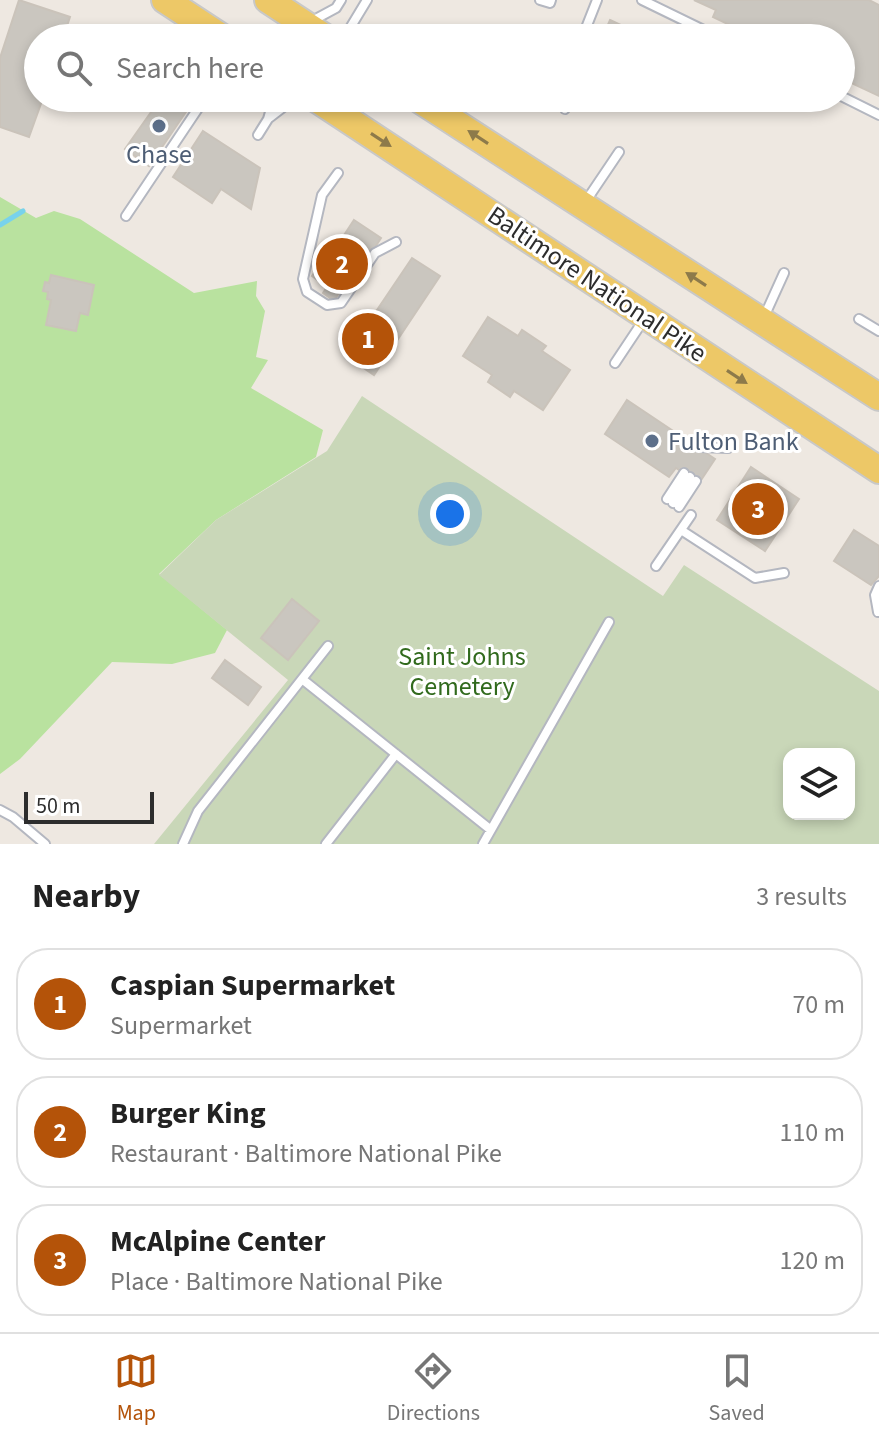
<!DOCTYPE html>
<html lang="en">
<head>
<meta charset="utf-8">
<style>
  body { margin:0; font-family:"Source Sans 3",sans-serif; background:#f2f2f2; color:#222 }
  .controls { position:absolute; right:24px; bottom:24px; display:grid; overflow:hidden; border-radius:16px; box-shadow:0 4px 12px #0003 }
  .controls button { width:72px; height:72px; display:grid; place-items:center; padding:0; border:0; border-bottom:2px solid #e0e0e0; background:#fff; color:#222; font:40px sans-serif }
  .scale { position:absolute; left:24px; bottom:20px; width:130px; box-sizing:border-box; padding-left:8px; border:4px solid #2d2d2d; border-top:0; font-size:22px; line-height:28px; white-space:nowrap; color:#2d2d2d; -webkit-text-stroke:6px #fff; paint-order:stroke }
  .you { position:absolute; left:450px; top:514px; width:28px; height:28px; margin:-20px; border:6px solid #fff; border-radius:50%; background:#1a73e8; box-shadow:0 0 0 12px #1a73e833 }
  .badge { display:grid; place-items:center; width:52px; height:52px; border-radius:50%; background:#b45309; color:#fff; font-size:26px; font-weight:700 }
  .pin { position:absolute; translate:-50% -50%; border:4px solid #fff; box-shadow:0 2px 8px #0006 }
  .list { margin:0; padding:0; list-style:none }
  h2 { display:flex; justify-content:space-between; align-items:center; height:104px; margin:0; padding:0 32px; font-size:34px }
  h2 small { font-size:26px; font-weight:400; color:#767676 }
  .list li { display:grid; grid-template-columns:52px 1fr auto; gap:24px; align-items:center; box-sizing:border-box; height:112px; margin:0 16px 16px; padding:0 16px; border:2px solid #e0e0e0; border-radius:32px }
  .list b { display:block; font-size:30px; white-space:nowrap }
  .list p { margin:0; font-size:26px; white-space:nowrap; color:#767676 }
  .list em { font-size:26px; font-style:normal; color:#767676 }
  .icon { flex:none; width:44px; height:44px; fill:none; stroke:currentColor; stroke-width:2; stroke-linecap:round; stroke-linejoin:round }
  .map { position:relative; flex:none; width:879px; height:844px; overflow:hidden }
  .search { position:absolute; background:#fff; box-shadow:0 4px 12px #0003; left:24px; right:24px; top:24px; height:88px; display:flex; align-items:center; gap:20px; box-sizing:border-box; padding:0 28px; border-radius:44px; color:#767676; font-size:30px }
  .sheet { height:488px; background:#fff }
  nav { display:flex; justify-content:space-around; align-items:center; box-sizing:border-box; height:112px; border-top:2px solid #e0e0e0; background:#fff; font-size:22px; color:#767676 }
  nav a { display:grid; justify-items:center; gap:4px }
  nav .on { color:#b45309 }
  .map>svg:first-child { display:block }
</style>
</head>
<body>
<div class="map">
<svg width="879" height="844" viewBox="0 0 879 844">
  <rect width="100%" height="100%" fill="#eee8e1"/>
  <!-- green -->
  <path fill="#b9e29f" d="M0,197L36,218L54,211L80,219L194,293L257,281L256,296L265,311L256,357L268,360L251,388L323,430L316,457L216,520L159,574L227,630L215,653L172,664L112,662L20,759L0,774Z"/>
  <!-- cemetery -->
  <path fill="#c9d7b8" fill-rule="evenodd" d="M362,396L663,596L684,565L879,691V844H154L288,680L159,575L216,520L327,451ZM789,754H849V814H789Z"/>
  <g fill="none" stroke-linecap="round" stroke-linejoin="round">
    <!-- stream -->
    <path stroke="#78d2ec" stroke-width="5" d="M0,225L23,211"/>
  </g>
  <!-- building -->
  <path fill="#cac6bf" stroke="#cac3ba" stroke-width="2" d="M19,0L70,17L63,38H38V98H43L29,137L0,127V58Z
    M694,0H869L879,5V96L841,78V38H757L713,17L716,10Z
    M610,20L638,33L636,38H602Z
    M161,98H185L192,103L149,166L125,149Z
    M203,131L260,168L251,209L221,189L212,203L173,177Z
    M354,220L381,238L343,296L339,293L334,301L323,293L327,287L312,276L329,250L333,252Z
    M412,258L440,276L374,375L346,356Z
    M51,275L94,285L88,315L80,313L76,331L46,325L51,300L47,299L48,292L43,291L45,282L49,283Z
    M488,317L518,336L522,330L546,346L542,351L570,370L543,410L514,391L510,397L488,382L492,375L463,356Z
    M627,400L715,459L699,483L676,468L669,477L605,434Z
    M751,467L799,499L765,551L717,520Z
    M854,530L879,546V576L871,585L834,561Z
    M292,599L319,621L288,660L261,638Z
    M225,660L261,687L248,705L212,678Z"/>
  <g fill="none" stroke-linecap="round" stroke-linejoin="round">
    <defs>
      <path id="service" d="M540,0L550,3L551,0
        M642,0L720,38
        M310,22L336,8L341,0
        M344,38L367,0
        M582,38L597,0
        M841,96L879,115
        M560,98L565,109
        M269,118L295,98
        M258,135L268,119L274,98
        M338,173L322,195L303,279L307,292L327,305L341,303L375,253L396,242
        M586,201L619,152
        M126,216L205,98
        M764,317L784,273
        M859,319L879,331
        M615,363L645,318
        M699,447L728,448
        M667,499L684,473
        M673,503L690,477
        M679,507L696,481
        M681,530L755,578L784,573
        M656,566L691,515
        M878,612L875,595L879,586
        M302,679L491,830
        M0,810L13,817L45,844
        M183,844L198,811L328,646
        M326,844L396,754
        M483,844L609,622"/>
      <path id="primary" d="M165,0L223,38
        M268,0L326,38
        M315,98L879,470
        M417,98L879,397"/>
    </defs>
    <!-- service casing -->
    <use href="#service" stroke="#b4b7c0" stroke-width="12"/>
    <!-- primary casing -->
    <use href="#primary" stroke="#c8c8c8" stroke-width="30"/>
    <!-- service -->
    <use href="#service" stroke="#fff" stroke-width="8"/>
    <!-- primary -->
    <use href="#primary" stroke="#edc867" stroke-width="26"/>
  </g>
  <!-- one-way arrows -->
  <defs><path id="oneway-solid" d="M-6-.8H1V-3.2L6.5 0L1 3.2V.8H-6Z" transform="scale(2)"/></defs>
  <g fill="#8d7a4a">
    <use href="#oneway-solid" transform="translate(478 137) rotate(-147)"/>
    <use href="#oneway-solid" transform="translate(381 140) rotate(33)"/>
    <use href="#oneway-solid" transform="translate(696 279) rotate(-147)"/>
    <use href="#oneway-solid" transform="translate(737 377) rotate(33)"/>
  </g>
  <!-- markers -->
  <g fill="#5c6f8a" stroke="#fff" stroke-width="3">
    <circle cx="159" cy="126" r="8"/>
    <circle cx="652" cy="441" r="8"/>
  </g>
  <g text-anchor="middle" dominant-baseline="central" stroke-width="6" stroke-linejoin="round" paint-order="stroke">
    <!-- service labels -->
    <g font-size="26" fill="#4e5e75" stroke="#fff">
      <text x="159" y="154">Chase</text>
      <text x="668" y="441" text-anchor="start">Fulton Bank</text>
    </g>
    <!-- street labels -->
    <g font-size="26" fill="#2d2d2d" stroke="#fff">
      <text transform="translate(597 284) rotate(34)">Baltimore National Pike</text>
    </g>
    <!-- park labels -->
    <g font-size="26" fill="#316a1d" stroke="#fff">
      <text x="462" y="656">Saint Johns<tspan x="462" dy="30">Cemetery</tspan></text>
    </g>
  </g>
</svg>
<div class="controls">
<button><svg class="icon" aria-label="layers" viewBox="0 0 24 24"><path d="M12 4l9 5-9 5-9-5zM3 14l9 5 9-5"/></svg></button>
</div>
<div class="scale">50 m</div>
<div class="you"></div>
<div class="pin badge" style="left:368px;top:339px">1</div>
<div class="pin badge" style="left:342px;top:264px">2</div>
<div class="pin badge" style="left:758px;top:509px">3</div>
<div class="search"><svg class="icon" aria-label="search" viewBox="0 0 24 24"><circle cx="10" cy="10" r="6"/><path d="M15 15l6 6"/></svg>Search here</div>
</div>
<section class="sheet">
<h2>Nearby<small>3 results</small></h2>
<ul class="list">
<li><span class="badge">1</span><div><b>Caspian Supermarket</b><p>Supermarket</p></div><em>70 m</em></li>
<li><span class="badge">2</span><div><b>Burger King</b><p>Restaurant · Baltimore National Pike</p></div><em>110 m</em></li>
<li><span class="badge">3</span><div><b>McAlpine Center</b><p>Place · Baltimore National Pike</p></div><em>120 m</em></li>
</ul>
</section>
<nav>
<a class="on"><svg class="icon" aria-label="map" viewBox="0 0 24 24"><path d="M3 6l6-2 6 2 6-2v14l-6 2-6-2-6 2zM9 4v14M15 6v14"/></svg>Map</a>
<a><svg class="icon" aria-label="directions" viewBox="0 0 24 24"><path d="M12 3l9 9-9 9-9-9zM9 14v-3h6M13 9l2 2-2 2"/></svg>Directions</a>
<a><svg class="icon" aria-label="saved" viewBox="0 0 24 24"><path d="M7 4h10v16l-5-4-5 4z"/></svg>Saved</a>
</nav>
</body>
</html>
